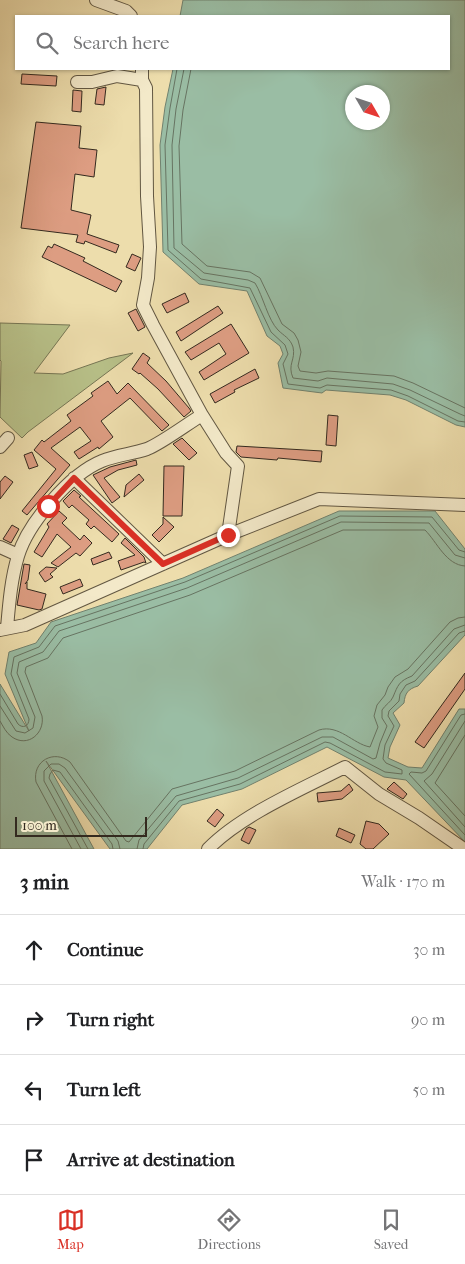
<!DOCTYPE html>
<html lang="en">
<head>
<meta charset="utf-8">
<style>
  body { margin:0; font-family:"IM FELL French Canon",serif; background:#f2f2f2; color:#202124 }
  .compass { position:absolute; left:345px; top:85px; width:45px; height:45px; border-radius:50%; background:#fff; box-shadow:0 1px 4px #0004; rotate:129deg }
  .scale { position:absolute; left:15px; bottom:12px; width:132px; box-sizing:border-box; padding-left:5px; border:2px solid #342a1f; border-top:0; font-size:14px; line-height:18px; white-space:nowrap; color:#342a1f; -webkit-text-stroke:4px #f3e9c9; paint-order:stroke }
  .stop { position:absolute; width:15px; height:15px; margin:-11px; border:4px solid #d93025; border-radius:50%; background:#fff }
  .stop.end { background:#d93025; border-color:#fff; box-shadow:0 1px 5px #0008 }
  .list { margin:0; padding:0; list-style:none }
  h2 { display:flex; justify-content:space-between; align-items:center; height:65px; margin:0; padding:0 20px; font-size:21px }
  h2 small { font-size:16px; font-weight:400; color:#757577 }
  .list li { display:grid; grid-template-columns:32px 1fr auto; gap:15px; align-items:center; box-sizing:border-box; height:70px; padding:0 20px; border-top:1px solid #e0e0e0 }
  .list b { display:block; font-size:19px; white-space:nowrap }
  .list em { font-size:16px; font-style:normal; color:#757577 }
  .icon { flex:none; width:28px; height:28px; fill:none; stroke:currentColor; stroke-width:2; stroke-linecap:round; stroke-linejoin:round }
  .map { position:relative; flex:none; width:465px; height:849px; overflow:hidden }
  .search { position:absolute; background:#fff; box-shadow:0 1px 4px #0004; left:15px; right:15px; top:15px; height:55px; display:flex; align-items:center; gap:12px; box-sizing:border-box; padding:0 18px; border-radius:0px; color:#757577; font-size:19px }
  .sheet { height:345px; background:#fff }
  nav { display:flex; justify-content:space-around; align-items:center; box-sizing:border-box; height:70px; border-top:1px solid #e0e0e0; background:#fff; font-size:14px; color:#757577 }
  nav a { display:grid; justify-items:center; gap:2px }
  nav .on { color:#d93025 }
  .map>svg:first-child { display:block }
</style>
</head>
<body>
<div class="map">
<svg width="465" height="849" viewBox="0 0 465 849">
  <rect width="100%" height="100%" fill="#edddac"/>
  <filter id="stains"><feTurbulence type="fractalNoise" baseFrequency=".004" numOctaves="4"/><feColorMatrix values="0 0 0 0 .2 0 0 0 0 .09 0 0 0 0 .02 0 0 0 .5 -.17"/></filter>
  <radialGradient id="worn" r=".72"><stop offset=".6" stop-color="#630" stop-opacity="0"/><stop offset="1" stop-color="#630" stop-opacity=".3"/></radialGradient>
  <!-- green -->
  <path fill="#b8c189" stroke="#767654" d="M0,323L70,325L34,373L63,374L109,358L133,353L28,432L22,438L0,417L1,361L0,360Z"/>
  <!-- water -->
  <path fill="#9abda4" stroke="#71826f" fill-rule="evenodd" d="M183,0H465V427L456,425L406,400L390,395L326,390L322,393L283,388L278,363L283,354L280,346L267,336L247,291L199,284L163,252L160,145L165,107L173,69H449V16H180ZM352,92H382V122H352Z
    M339,511H435L465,549V635L418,686C408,689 405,693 404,703L393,713L400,725L390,747L388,758L408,767L422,768L459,709H465V842L406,780L384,777L327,747L242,789L182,805L147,849H110L46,761L94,849H0V684L29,731L5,674L9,652L36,643L51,622L183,578Z"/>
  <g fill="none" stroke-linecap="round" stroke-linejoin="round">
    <!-- shore -->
    <path stroke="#677462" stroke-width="1" d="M177,69L170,108L165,145L168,250L201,279L250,288L271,332L285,345L288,354L283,364L288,384L320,388L327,385L391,390L408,396L458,421L465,422
      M184,69L176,109L172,145L174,248L204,273L248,280L255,283C263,296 268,320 278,330C284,336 290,338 293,347C296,360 287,364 293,378L318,381L327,378L393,384L410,390L460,414L465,416
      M191,69L183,110L179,146L182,244L207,266L250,272L260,278L282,324L294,333L298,340L301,352L298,366L300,371L316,373L328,371L394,376L413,383L465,408
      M0,694L18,724C23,729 29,726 29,719L11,674L14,657L39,647L55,626L185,582L340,516L432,517L459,550L465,552
      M0,706L16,731L25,733L33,728L35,717L17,673L19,662L43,652L59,631L187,588L341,522L429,523L455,555L465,558
      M465,714L461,715L426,771L422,773L411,772L409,774L465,835
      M0,721C3,726 6,733 12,737C28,748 45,733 42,716L25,672L26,667L48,658L63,638L190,595L343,530H425C437,542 446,565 465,566
      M465,721L432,774L424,781L465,827
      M465,735L435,783L465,816
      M72,849L36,782C32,761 54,749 70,762L126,841L129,842L172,789L235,771L319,730C339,724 353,744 370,747L378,727L374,716L377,705L385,695L388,687L395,677L408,669L450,622L458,618L465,617
      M81,849L44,781V771L51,764H59L65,768L118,841L120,849
      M88,849L49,778L50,774L53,770L60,772L112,844L113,849
      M137,849L139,840L176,796L238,778L322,737H333L373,759L376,758L380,743L387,726L382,718V710C385,705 391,702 393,697C398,685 399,681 412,676L454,629L465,625
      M143,849L144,844L179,801L240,784L325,742L330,743L385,772L402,774V770L386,763L383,759L385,745L394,726L388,716L389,711L399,701L400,694L406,685L415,681L459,633L465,631"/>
  </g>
  <!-- building -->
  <path fill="#dd9d82" stroke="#342a1f" d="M22,74L57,76L56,86L21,84Z
    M106,87L104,105L95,104L97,89Z
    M73,90L82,91L81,112L72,111Z
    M36,122L81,126L79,148L97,150L94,177L75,174L71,210L91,215L87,234L119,245L116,253L85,241L84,244L76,242L78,235L21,228Z
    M54,244L85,258L83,261L122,281L116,292L42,257L48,246L52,248Z
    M132,254L141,258L135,271L126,267Z
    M185,293L189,302L167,313L162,304Z
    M218,306L223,313L181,341L176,332Z
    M136,309L145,327L138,331L128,313Z
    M231,324L249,353L204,380L199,372L226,354L219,343L191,360L185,352Z
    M143,353L150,358L147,363L166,381L189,408L191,411L184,417L158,389L140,373L139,374L132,369Z
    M255,369L259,378L234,390L235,392L215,403L210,394Z
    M108,381L117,394L128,383L169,425L162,431L130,398L101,421L113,437L99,449L98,447L79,459L74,452L91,441L80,427L51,448L70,465L27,515L22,511L56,469L34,450L42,440L44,442L71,421L67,415L93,396L91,393Z
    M328,415L338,416L336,446L326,445Z
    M182,438L197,453L189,460L173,444Z
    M237,446L322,451L321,462L278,458L277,460L241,457L236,452Z
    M32,452L38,466L29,469L24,455Z
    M136,460L137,465L118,470L104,478L120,497L112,503L93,475L110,467Z
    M164,466H184L182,516H163Z
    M139,474L144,480L124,497L126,485Z
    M5,476L13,482L0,499V482Z
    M74,490L81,496L79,497L119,534L112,542L94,526L91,529L86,524L89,520L72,505L69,508L63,501Z
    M59,511L67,518L62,523L80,540L84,535L92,543L80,556L76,553L58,567L51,563L71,547L57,534L42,557L34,552L49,527L47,524Z
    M163,517L174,527L159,542L152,535L163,524Z
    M12,525L19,529L11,543L3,539Z
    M125,538L144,557L146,563L144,562L121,570L118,561L135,555L121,543Z
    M109,552L112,558L93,565L91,559Z
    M24,564L30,565L28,580L25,584L27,582V589L46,594L42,609L39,610L17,605Z
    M46,567L57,568L50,574L53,577L45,582L39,573Z
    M80,579L83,586L63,594L60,587Z
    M465,673V689L424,748L415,742Z
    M394,782L407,794L403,799L387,789Z
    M349,784L353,790L342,799L318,802L317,793L341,791Z
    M217,809L224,815L215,827L207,821Z
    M366,821L379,824L389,834L373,849H366L360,844Z
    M249,827L256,830L249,844L241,840L246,829Z
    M339,828L355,835L351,843L336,836Z"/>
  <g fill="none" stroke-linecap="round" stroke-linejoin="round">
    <defs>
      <path id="minor" d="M96,0L126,11L131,16
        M77,82H92L117,76L142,80
        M202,415L226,453L238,466L228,535
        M0,447L8,438
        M74,478L163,564
        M0,547L18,555
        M7,628C9,605 11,579 18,556C28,523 70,474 102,461C116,455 132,454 147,449C162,443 187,424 202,415L153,325L143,305L148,278L150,247L147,196L146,88L142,80V69
        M0,630L25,625L228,535L319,499L465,505
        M208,849C241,815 302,789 345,767L379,794L419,818L464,849"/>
    </defs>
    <!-- minor casing -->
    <use href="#minor" stroke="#625742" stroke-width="14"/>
    <!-- minor -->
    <use href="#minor" stroke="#f3e9c9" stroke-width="12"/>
  </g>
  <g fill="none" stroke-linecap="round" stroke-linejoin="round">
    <!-- route -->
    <path stroke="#d93025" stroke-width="6" d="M48,506L74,478L163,564L228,535"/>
  </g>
  <rect width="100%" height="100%" filter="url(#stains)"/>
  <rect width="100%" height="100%" fill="url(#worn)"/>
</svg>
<svg class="compass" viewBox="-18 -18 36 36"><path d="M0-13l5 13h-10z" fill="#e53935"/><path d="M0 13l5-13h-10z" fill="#757577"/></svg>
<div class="scale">100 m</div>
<div class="stop" style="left:48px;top:506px"></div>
<div class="stop end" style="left:228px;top:535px"></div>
<div class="search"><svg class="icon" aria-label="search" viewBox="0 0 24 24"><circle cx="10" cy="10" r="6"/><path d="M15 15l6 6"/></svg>Search here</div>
</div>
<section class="sheet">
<h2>3 min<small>Walk · 170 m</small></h2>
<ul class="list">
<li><svg class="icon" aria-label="ahead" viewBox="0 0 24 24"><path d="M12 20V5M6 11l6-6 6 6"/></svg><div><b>Continue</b></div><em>30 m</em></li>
<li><svg class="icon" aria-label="right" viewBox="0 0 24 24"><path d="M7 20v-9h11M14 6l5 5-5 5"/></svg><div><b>Turn right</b></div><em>90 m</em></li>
<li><svg class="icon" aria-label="left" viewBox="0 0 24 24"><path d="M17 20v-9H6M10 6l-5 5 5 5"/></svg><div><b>Turn left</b></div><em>50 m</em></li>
<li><svg class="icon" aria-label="arrive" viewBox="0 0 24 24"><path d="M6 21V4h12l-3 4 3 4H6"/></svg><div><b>Arrive at destination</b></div></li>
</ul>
</section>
<nav>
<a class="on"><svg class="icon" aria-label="map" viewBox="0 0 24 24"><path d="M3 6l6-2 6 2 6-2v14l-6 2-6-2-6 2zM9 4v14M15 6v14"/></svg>Map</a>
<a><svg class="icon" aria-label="directions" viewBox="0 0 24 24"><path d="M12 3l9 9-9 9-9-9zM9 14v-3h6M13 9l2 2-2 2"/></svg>Directions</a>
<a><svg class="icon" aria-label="saved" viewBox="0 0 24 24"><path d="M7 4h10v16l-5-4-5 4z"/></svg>Saved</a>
</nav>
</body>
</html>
